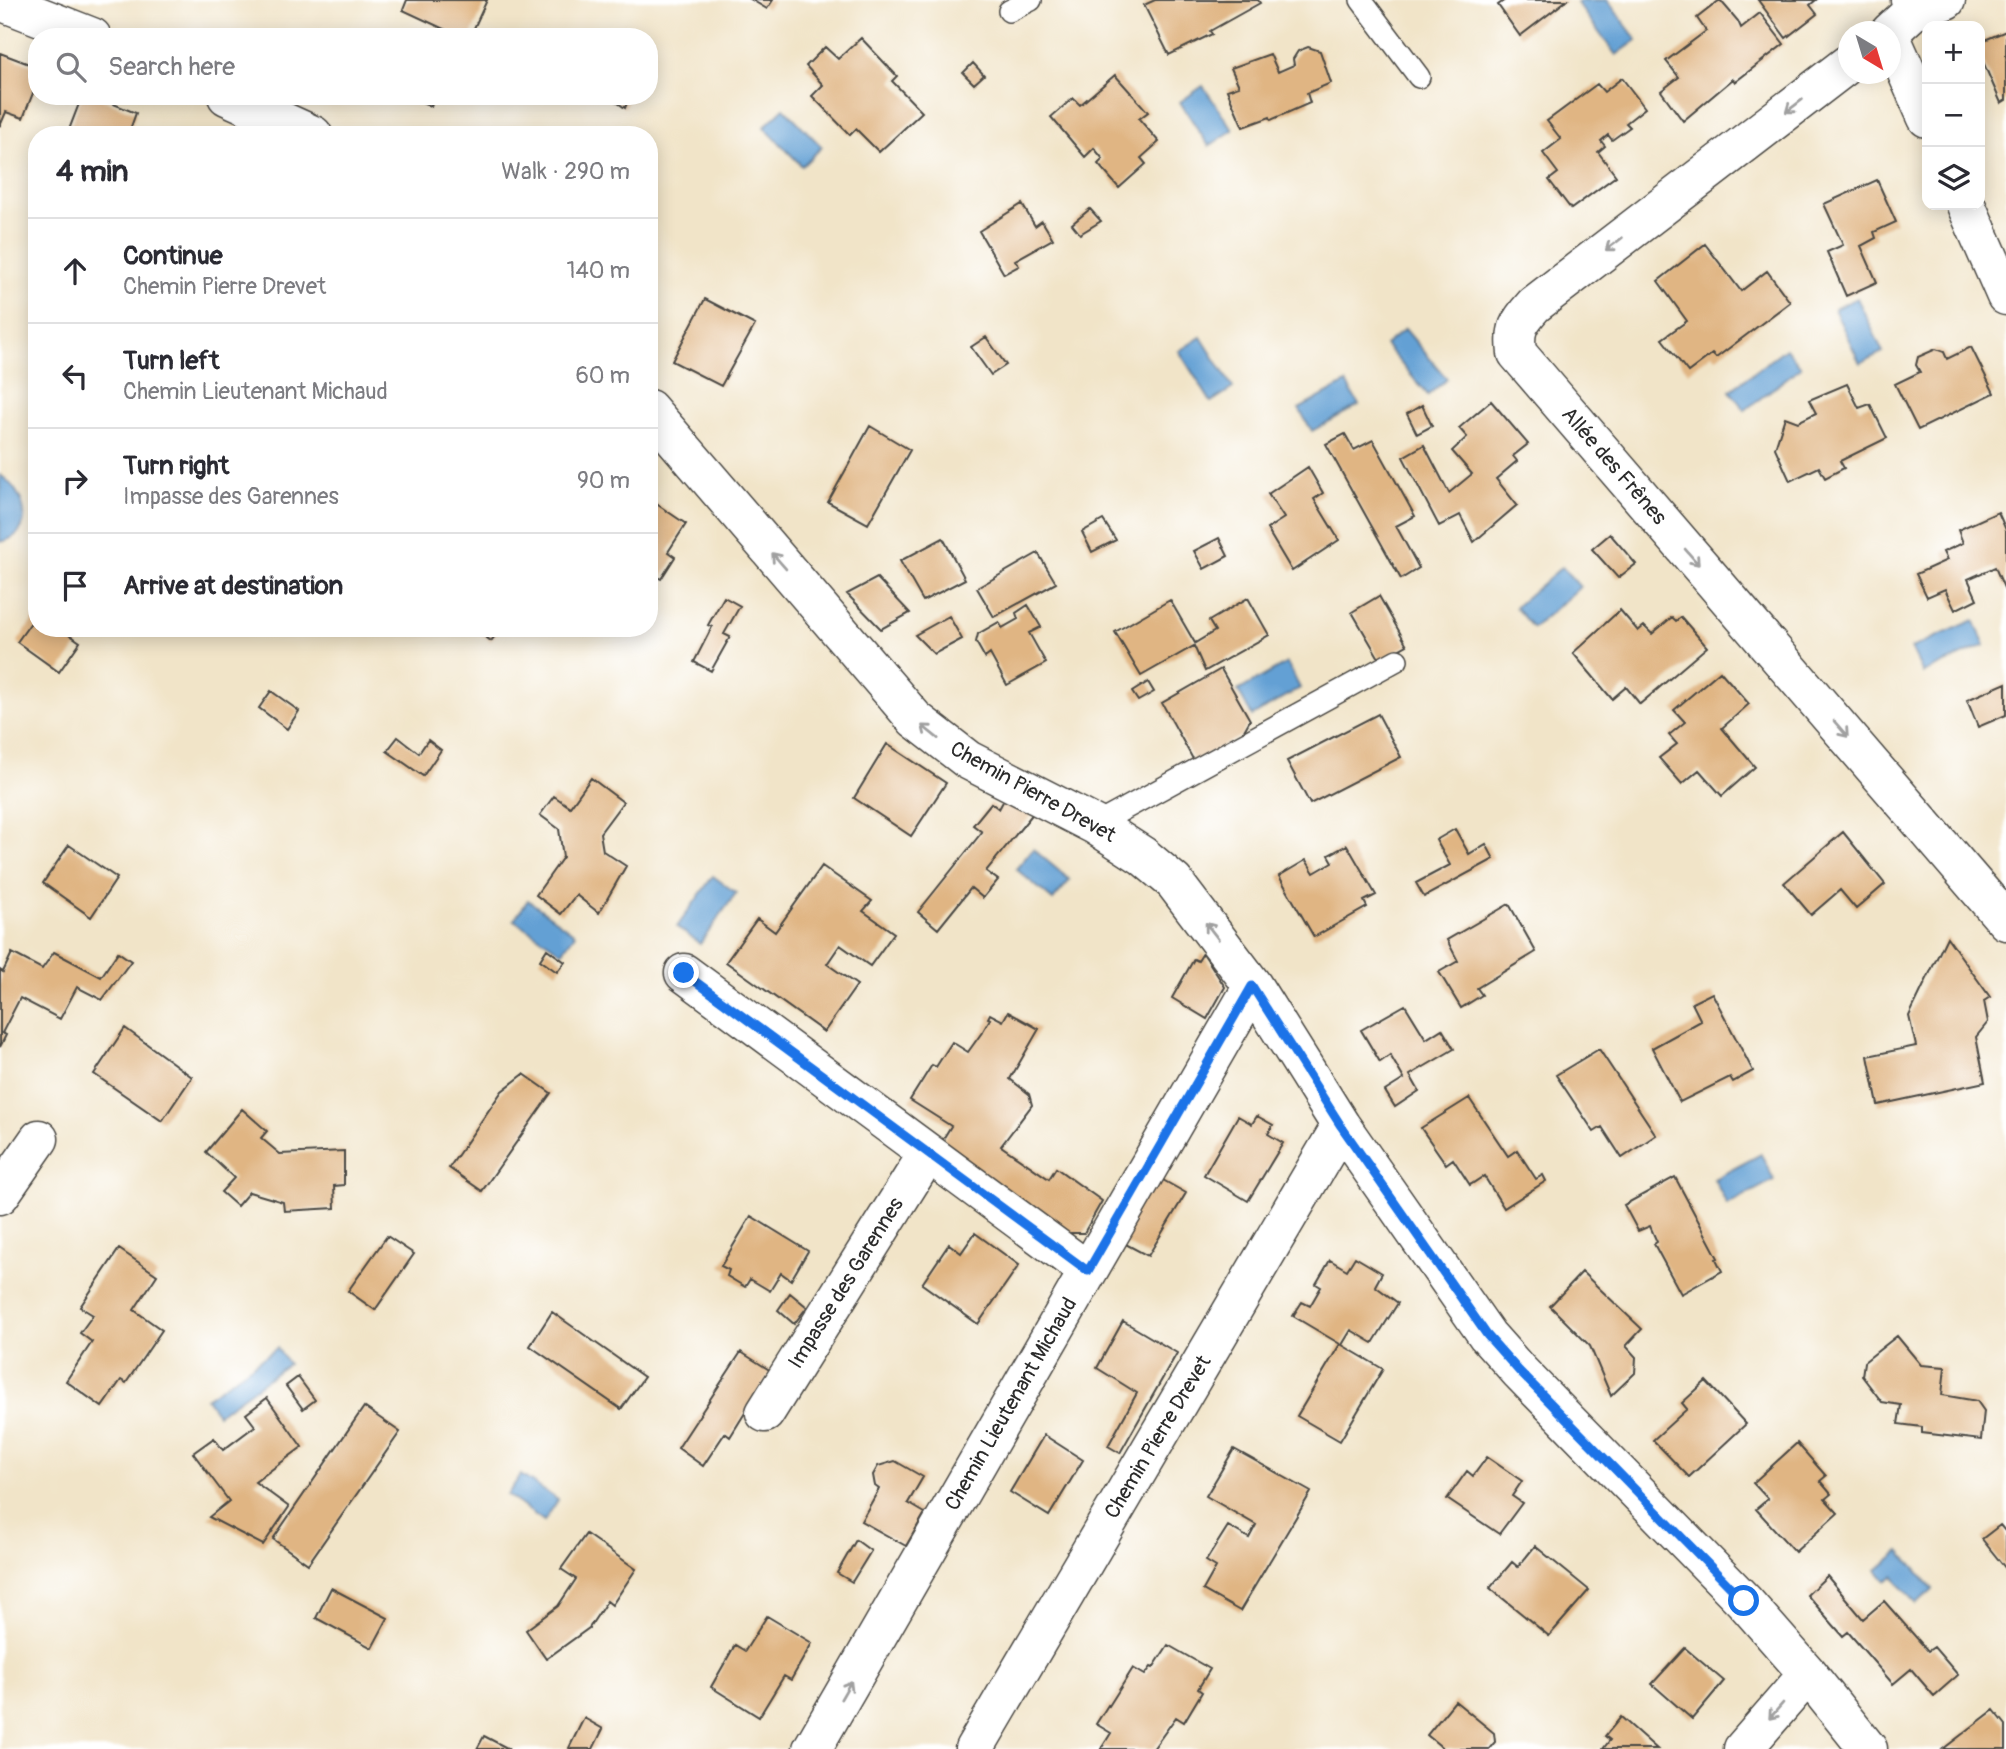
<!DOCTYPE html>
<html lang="en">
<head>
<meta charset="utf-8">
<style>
  body { margin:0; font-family:Pangolin,sans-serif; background:#f7f7f7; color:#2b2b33 }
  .controls { position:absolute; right:21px; top:21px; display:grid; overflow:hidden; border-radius:14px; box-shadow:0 4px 18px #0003 }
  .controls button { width:63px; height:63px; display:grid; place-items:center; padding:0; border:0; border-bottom:2px solid #e1e1e2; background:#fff; color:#2b2b33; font:35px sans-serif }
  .compass { position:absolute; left:1838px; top:21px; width:63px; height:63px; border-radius:50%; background:#fff; box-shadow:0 4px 18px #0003; rotate:142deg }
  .stop { position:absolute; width:21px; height:21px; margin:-16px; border:5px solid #1a73e8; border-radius:50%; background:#fff }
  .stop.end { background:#1a73e8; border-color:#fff; box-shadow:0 2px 7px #0008 }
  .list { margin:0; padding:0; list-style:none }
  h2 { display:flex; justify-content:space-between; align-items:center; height:91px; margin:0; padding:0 28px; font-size:30px }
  h2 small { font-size:23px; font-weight:400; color:#7c7c81 }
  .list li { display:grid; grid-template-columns:46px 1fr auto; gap:21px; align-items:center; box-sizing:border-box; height:105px; padding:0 28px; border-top:2px solid #e1e1e2 }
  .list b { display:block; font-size:26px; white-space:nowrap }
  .list p { margin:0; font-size:23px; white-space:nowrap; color:#7c7c81 }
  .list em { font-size:23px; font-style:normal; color:#7c7c81 }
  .icon { flex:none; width:38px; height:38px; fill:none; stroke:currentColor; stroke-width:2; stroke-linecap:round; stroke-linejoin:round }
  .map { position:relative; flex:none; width:2006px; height:1749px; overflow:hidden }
  .search { position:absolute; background:#fff; box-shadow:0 4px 18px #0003; left:28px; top:28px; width:630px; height:77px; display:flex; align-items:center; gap:18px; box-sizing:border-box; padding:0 24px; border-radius:28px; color:#7c7c81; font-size:26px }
  .panel { position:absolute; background:#fff; box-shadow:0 4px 18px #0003; left:28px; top:126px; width:630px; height:511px; border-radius:28px }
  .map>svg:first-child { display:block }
</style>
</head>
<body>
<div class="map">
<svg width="2006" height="1749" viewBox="0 0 2006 1749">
  <rect width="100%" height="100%" fill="#fff"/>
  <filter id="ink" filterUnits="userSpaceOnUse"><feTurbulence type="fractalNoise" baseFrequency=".0143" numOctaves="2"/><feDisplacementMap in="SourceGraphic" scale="14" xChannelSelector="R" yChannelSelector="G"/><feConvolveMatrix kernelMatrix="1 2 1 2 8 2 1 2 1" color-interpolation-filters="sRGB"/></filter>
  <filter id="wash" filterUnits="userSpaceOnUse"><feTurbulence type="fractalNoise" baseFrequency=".00686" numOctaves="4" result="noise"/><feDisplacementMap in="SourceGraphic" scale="28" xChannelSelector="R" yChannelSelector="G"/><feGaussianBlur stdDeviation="1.57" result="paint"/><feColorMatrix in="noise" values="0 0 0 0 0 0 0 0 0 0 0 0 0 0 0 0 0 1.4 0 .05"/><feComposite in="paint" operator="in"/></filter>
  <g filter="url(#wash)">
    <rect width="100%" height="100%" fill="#f1e4c8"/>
    <!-- water -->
    <path fill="#63a0d4" stroke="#476680" stroke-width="2" d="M1581,0H1607L1637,40L1616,55L1577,3Z
      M1203,86L1233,130L1209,146L1180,102Z
      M784,108L822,147L802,166L764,127Z
      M1857,298L1883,352L1860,363L1834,309Z
      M1405,329L1447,379L1428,395L1385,345Z
      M1201,337L1233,388L1211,402L1179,351Z
      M1786,348L1801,367L1745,410L1730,391Z
      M1346,383L1359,405L1312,431L1299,409Z
      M0,475C25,491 39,534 0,542Z
      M1562,567L1580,587L1533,628L1515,607Z
      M1974,620L1985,645L1923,673L1911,648Z
      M1287,663L1300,688L1252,716L1238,691Z
      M1033,849L1070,880L1053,900L1016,869Z
      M713,876L736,893L700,944L677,927Z
      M528,900L575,934L562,952L514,920Z
      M1761,1154L1774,1180L1727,1205L1714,1179Z
      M277,1348L288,1364L218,1414L206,1398Z
      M521,1475L558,1500L544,1521L507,1495Z
      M1900,1551L1933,1589L1916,1604L1893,1576L1886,1581L1877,1570Z"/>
    <g id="blocks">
      <!-- building -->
      <path fill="#e0b583" d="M407,0H487L470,37H461L403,10Z
        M752,0H773L767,9Z
        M1155,0H1258L1260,3L1210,31L1212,34L1169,55L1144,5Z
        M1505,0H1567L1520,36L1498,5Z
        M1720,0L1738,21L1741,28L1760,13L1784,44L1735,82L1733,79L1683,121L1661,91L1679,77L1666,61L1706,31L1697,18Z
        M1758,0H1816L1810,5L1817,14L1786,38Z
        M2006,31V100L2001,103L1980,55V42Z
        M861,38L897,76L892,81L922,112L879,152L856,129L850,135L812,96L823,85L806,66L825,47L838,59Z
        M1308,47L1320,51L1331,83L1307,93L1310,103L1271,120L1270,117L1243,127L1227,90L1239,86L1231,68L1270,54L1278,72L1294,65L1293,59L1298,51Z
        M0,53L37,67V83L23,118L6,112L0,126Z
        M973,63L984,75L974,84L963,73Z
        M1115,75L1148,112L1139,119L1159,142L1141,158L1146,164L1119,188L1098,164L1103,159L1094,148L1085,157L1051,117L1073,98L1080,105Z
        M1622,78L1645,108L1626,123L1630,127L1612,140L1608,135L1601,141L1605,146L1598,152L1616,176L1571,209L1549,180L1558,173L1543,153L1561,139L1547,121L1597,84L1604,92Z
        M82,96H94L136,113L128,135H67Z
        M409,96H434L431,106Z
        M612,96H630L625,108L611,98Z
        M1877,180L1896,222L1874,232L1876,238L1861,246L1877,282L1846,296L1827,252L1843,245L1824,204Z
        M1022,204L1035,226L1042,221L1053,239L1015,260L1019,266L1004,274L979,231Z
        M1090,209L1101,221L1080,234L1072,224Z
        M1705,244L1741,291L1767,271L1790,302L1716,358L1712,354L1688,372L1662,339L1687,321L1658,281Z
        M705,299L755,325L721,386L672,361Z
        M986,337L1006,365L991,375L971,347Z
        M1971,347L1994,393L1918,430L1895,384L1920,372L1916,365L1918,357L1936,349L1944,352L1947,359Z
        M1847,384L1859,408L1870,404L1887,438L1840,461L1844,468L1825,478L1819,467L1790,481L1775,448L1785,417L1798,422L1816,413L1809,400Z
        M1491,401L1528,444L1513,456L1517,461L1496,479L1517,505L1474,542L1460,515L1439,526L1403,457L1424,445L1449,493L1472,474L1452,451L1467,437L1459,428Z
        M1422,405L1432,426L1417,434L1407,414Z
        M870,426L910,450L868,524L828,502Z
        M1345,434L1354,450L1373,440L1415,516L1396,526L1419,568L1401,579L1326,444Z
        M1308,467L1323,493L1314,499L1339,540L1292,571L1267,529L1284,518L1268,494Z
        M655,503L686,524L668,552L675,557L661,579L652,574L657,567L649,562V512Z
        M1998,512L2006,530V586L2004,588L1995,567L1968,579L1977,599L1955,610L1945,589L1927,597L1916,574L1947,560L1943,552L1963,543L1958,530Z
        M1103,520L1116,540L1092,552L1082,532Z
        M1610,534L1636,564L1618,578L1592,549Z
        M943,538L965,579L923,601L900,561Z
        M1219,538L1228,556L1204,569L1194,551Z
        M1038,553L1056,583L994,617L977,588Z
        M877,578L910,613L881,629L847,594Z
        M1379,596L1407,645L1380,660L1352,612Z
        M724,597L740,606L724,634L730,637L711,671L694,662L712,627L708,625Z
        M1248,598L1269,635L1205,671L1194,646L1141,676L1115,632L1170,600L1195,643L1215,631L1209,621Z
        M1028,605L1041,627L1029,633L1046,663L1007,685L990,654L985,658L976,642L978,634L999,622L1002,628L1018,619L1016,613Z
        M1620,610L1638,631L1644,626L1652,634L1672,617L1676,621L1681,617L1707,647L1640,704L1626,687L1612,699L1573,653Z
        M37,614V628H60L80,642L59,672L17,642Z
        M949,616L962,639L934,654L915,635Z
        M474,628H501L491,641Z
        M1221,669L1250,720L1241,736L1194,761L1162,703Z
        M1720,671L1749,704L1722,728L1755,767L1722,796L1699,770L1682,784L1659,758L1677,744L1669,735L1685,722L1674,710Z
        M1148,682L1154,692L1138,701L1132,692Z
        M2006,683V715L1978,727L1967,700Z
        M271,691L299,711L287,729L259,708Z
        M1378,714L1401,757L1310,804L1287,761Z
        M398,737L419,753L428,740L441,750L423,776L387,751Z
        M887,744L946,783L911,836L854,798Z
        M591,778L623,802L600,833L603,851L626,866L599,913L576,895L561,914L536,895L563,857L559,829L540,815L554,796L570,807Z
        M1006,796L1035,811L986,871L998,880L983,898L971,888L938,929L918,912L982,832L973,825L991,803L999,809Z
        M1455,829L1469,854L1486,844L1494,859L1424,897L1416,883L1450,865L1436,840Z
        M1843,832L1885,884L1856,909L1840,890L1811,915L1784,883Z
        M69,845L117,878L91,917L43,883Z
        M1347,845L1376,895L1364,901L1367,907L1314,937L1279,876L1306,860L1314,873L1333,862L1329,855Z
        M822,866L872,901L863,911L894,933L870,966L840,945L827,964L857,985L824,1032L726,962L757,919L775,932Z
        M1509,904L1536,952L1477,988L1482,995L1461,1008L1439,972L1458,961L1447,940Z
        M1947,937L1990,997L1984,1001L1988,1022L1976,1037L1985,1082L1878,1105L1868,1056L1916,1046L1909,1016Z
        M547,949L565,962L557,972L540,960Z
        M54,952L101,977L118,952L131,961L102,1000L77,987L60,1019L20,998L2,1033L6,1035L0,1047V970L3,972L12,953L42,969Z
        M1203,953L1225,987L1207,1019L1172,998L1194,959L1198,961Z
        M1712,993L1753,1071L1733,1082L1730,1077L1680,1102L1652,1048L1701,1021L1692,1003Z
        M1405,1005L1426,1039L1442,1029L1454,1049L1410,1075L1419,1091L1395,1107L1385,1091L1404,1079L1390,1055L1380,1062L1361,1030Z
        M1008,1012L1039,1029L1010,1079L1029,1094L1032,1105L1001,1146L1049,1179L1056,1168L1102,1201L1084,1233H1067L940,1144L951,1126L910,1100L932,1065L936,1067L952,1042L968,1052L983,1031L990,1019L988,1018L990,1014L1003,1021Z
        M125,1028L192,1077L162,1121L94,1074Z
        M1599,1049L1656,1135L1622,1158L1602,1127L1594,1132L1556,1075Z
        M524,1074L551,1093L482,1191L449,1168L502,1091Z
        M1469,1098L1508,1156L1517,1150L1536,1179L1543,1175L1546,1181L1504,1208L1484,1176L1470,1185L1453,1159L1446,1164L1421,1128Z
        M242,1109L267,1131L261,1138L280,1154L344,1151V1185L334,1186L335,1208L284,1211L283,1202L249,1192L237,1206L221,1192L234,1178L206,1152Z
        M1238,1116L1252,1124L1257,1116L1273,1125L1268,1134L1283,1143L1248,1201L1204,1175Z
        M1154,1175L1186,1193L1148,1256L1118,1240Z
        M1675,1177L1718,1258L1716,1259L1722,1271L1681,1294L1654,1244L1657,1242L1650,1226L1638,1231L1624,1205Z
        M751,1216L808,1251L791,1280L781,1273L770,1291L750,1279L745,1287L727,1276L729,1270L721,1266Z
        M975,1233L1019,1265L978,1324L922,1284L949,1244L961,1253Z
        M387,1236L414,1254L375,1310L348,1291Z
        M119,1249L157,1275L134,1310L162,1330L126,1383L121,1380L102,1407L66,1381L92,1342L80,1333L93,1315L80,1307Z
        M1355,1257L1382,1273L1375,1286L1398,1303L1373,1343L1351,1330L1342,1345L1383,1369L1340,1441L1297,1416L1340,1344L1293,1316L1302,1302L1310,1306L1321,1287L1316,1284L1330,1260L1347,1270Z
        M1582,1272L1642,1329L1626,1346L1636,1357L1635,1373L1611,1396L1590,1346L1550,1306Z
        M790,1293L807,1307L794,1324L778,1310Z
        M552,1312L644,1377L621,1409L530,1346Z
        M1123,1321L1177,1353L1120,1453L1108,1446L1137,1393L1097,1368Z
        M1897,1336L1921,1365L1945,1367L1942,1395L1977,1401L1984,1411L1981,1440L1922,1433V1427L1898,1424L1901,1405L1882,1402L1862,1376L1864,1362Z
        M741,1352L771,1371L730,1437L725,1433L703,1466L678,1448Z
        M298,1377L315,1400L303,1409L286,1386Z
        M1706,1381L1746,1424L1689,1477L1653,1440L1687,1409L1682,1403Z
        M267,1398L302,1447L255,1482L289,1507L263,1545L209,1517L229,1501L193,1453L214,1438L223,1450L255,1426L246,1414Z
        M364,1407L400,1432L308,1564L273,1539Z
        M1044,1435L1083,1460L1049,1516L1010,1492Z
        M1797,1443L1826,1476L1820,1481L1831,1494L1825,1499L1838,1513L1795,1552L1756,1509L1768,1499L1753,1483Z
        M1234,1449L1311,1492L1240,1611L1203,1590L1216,1567L1206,1561L1228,1526L1249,1538L1256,1525L1206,1496Z
        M1487,1457L1522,1481L1512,1496L1522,1503L1499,1534L1447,1499L1467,1471L1473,1476Z
        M895,1461L923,1477L908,1503L925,1513L906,1546L861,1521L879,1489L875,1486L873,1475L878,1466Z
        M2000,1525L2006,1532V1569L1982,1539Z
        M586,1534L636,1569L612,1605L607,1601L589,1628L546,1659L526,1630L558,1606L576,1579L561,1569Z
        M856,1540L871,1551L852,1582L837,1573Z
        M1535,1546L1589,1590L1549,1636L1490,1588L1512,1562L1518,1567Z
        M1827,1576L1863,1619L1884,1601L1928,1651L1934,1647L1958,1675L1934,1696L1911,1669L1893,1684L1848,1632L1843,1636L1807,1595Z
        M331,1588L388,1618L372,1648L316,1618Z
        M767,1616L812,1643L791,1680L784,1676L759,1717L711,1687L735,1645L745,1651Z
        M1168,1645L1210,1669L1198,1689L1202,1692L1184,1722L1176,1717L1153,1749H1101L1111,1733L1096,1724L1108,1705L1109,1706L1133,1668L1145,1675L1151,1667L1153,1668Z
        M1685,1648L1724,1681L1692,1719L1652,1684Z
        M1455,1701L1494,1733L1495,1742L1489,1749H1444L1427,1735Z
        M1994,1710L2006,1725V1749H1943Z
        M1621,1717L1657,1749H1603L1610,1740L1605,1736Z
        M584,1718L603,1729L593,1749H571L569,1748Z
        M484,1736L509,1749H477Z"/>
    </g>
  </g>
  <g filter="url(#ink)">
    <use href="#blocks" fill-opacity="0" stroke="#494743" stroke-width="2"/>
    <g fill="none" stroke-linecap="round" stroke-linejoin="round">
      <defs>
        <path id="lane" d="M1361,0L1419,77
          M1009,11L1031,0
          M1095,825L1397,660"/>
        <path id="street" d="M0,1L92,37
          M1913,11L1946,0
          M1890,32L1913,11L1910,0
          M1890,35L1927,118
          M1848,64L1534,305C1518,323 1514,329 1517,353L2006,921
          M227,96L313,135
          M1966,205L2006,296
          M649,409L915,719L968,760L1095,825L1143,856L1174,882L1253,986L1341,1126L1487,1335L1519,1371L1744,1601L1808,1674L1868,1749
          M684,973L1088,1271
          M0,1195L39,1139
          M765,1413L928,1153
          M812,1749L1253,986
          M974,1749L1341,1126
          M1743,1749L1808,1674"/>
      </defs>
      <!-- lane casing -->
      <use href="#lane" stroke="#494743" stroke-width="24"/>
      <!-- street casing -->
      <use href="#street" stroke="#494743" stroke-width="41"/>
      <!-- lane -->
      <use href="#lane" stroke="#fff" stroke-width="21"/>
      <!-- street -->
      <use href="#street" stroke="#fff" stroke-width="38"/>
    </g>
    <!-- one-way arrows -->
    <defs><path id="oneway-shaft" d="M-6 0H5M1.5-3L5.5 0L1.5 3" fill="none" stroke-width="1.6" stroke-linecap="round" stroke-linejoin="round" transform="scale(1.75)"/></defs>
    <g stroke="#a0a0a0">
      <use href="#oneway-shaft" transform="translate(1794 106) rotate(143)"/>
      <use href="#oneway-shaft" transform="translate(1614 244) rotate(143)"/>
      <use href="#oneway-shaft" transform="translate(1692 557) rotate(49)"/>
      <use href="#oneway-shaft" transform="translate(779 561) rotate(-131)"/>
      <use href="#oneway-shaft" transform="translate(1841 729) rotate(49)"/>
      <use href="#oneway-shaft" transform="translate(930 732) rotate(-141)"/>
      <use href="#oneway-shaft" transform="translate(1212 931) rotate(-128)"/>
      <use href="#oneway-shaft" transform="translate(846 1690) rotate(-60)"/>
      <use href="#oneway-shaft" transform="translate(1776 1711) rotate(131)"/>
    </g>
  </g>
  <g fill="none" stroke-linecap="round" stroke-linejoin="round" filter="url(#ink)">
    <!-- route -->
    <path stroke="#1a73e8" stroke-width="9" d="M684,973L1088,1271L1252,986L1341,1126L1487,1335L1519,1371L1744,1601"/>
  </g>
  <g text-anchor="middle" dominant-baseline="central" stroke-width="7" stroke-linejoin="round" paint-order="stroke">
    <!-- street labels -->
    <g font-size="21" fill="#2b2b2b" stroke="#fff">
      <text transform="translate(1614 466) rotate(49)">Allée des Frênes</text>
      <text transform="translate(1033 792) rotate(29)">Chemin Pierre Drevet</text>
      <text transform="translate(846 1283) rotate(-58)">Impasse des Garennes</text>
      <text transform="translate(1011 1404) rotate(-60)">Chemin Lieutenant Michaud</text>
      <text transform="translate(1158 1437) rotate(-59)">Chemin Pierre Drevet</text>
    </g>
  </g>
</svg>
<div class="controls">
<button>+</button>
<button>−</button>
<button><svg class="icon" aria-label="layers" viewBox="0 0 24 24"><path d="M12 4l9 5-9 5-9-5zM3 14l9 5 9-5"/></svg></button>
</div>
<svg class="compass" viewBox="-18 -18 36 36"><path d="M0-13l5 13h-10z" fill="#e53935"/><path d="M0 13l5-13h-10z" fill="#7c7c81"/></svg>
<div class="stop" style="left:1744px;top:1601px"></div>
<div class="stop end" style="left:684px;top:973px"></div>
<div class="search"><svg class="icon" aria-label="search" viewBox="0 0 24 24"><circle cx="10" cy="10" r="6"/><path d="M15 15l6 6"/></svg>Search here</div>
<section class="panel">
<h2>4 min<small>Walk · 290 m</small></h2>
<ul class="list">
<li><svg class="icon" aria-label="ahead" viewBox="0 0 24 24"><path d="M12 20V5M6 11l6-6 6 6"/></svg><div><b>Continue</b><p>Chemin Pierre Drevet</p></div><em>140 m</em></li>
<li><svg class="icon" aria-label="left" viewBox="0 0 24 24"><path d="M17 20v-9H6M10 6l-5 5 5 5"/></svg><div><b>Turn left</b><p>Chemin Lieutenant Michaud</p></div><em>60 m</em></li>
<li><svg class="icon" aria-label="right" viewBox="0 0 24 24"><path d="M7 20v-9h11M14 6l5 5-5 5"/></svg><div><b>Turn right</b><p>Impasse des Garennes</p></div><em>90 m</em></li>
<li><svg class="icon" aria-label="arrive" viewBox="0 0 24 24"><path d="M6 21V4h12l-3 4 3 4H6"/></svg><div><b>Arrive at destination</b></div></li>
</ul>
</section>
</div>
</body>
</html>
